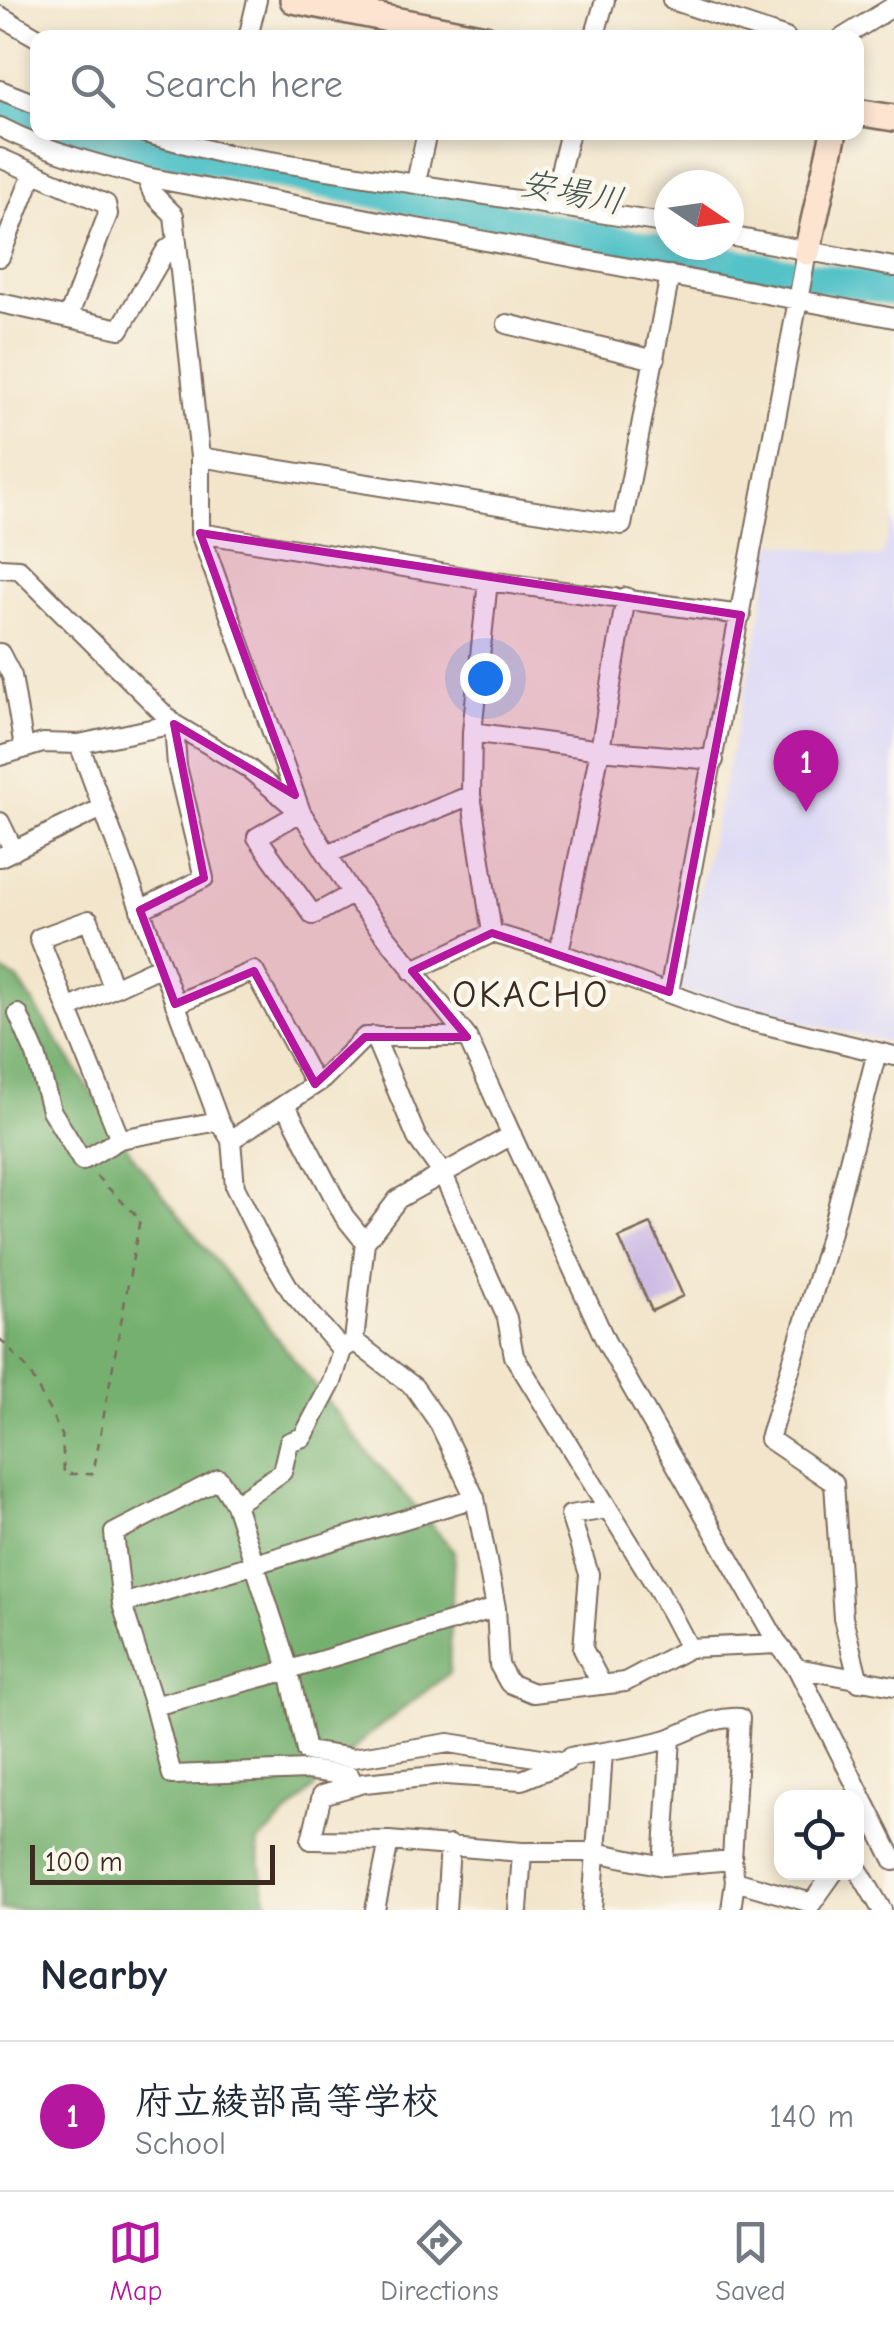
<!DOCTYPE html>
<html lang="en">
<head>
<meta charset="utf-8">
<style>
  body { margin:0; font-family:"Comic Neue","Klee One",sans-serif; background:#f6f6f7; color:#1f2937 }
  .controls { position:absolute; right:30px; bottom:30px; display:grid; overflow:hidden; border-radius:20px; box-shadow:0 5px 15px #0003 }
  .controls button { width:90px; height:90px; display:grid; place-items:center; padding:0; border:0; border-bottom:2px solid #e0e1e3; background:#fff; color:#1f2937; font:50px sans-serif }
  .compass { position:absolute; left:654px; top:170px; width:90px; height:90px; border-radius:50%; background:#fff; box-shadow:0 5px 15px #0003; rotate:103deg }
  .scale { position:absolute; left:30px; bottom:25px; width:245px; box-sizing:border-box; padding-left:10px; border:5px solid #3b2a1e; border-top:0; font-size:28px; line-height:35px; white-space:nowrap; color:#3b2a1e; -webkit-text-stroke:8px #fbf7ec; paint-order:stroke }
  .you { position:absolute; left:485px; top:678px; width:35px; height:35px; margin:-25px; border:8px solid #fff; border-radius:50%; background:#1a73e8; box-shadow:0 0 0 15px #1a73e833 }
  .badge { display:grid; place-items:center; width:65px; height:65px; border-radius:50%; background:#b5179e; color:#fff; font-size:32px; font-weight:700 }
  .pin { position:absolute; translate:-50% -82px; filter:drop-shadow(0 2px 5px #0008) }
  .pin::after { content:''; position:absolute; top:52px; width:35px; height:30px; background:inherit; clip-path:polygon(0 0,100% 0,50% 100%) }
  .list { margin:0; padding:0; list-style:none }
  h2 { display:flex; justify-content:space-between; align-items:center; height:130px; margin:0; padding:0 40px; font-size:42px }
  h2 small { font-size:32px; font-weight:400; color:#747a83 }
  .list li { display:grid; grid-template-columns:65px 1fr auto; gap:30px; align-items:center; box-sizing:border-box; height:150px; padding:0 40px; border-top:2px solid #e0e1e3 }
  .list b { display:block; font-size:38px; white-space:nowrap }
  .list p { margin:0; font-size:32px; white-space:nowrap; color:#747a83 }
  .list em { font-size:32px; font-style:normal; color:#747a83 }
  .icon { flex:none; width:55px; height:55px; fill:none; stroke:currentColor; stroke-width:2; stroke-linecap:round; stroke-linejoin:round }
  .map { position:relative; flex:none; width:894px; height:1910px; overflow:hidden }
  .search { position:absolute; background:#fff; box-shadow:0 5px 15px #0003; left:30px; right:30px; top:30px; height:110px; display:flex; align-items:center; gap:25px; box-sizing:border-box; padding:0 35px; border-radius:20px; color:#747a83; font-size:38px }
  .sheet { height:280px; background:#fff }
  nav { display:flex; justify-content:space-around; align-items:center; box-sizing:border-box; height:140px; border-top:2px solid #e0e1e3; background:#fff; font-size:28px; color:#747a83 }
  nav a { display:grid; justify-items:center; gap:5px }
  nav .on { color:#b5179e }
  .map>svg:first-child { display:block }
</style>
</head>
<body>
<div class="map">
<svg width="894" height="1910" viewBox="0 0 894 1910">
  <rect width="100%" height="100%" fill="#fbf7ec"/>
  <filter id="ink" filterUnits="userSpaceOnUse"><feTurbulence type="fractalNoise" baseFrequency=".01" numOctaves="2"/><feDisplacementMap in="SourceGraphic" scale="20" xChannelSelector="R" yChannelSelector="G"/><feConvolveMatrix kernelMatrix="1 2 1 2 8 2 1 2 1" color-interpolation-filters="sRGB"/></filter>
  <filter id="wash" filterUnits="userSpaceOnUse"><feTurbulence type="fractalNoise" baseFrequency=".0048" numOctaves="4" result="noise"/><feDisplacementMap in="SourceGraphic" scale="40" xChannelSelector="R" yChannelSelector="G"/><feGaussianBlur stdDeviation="2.25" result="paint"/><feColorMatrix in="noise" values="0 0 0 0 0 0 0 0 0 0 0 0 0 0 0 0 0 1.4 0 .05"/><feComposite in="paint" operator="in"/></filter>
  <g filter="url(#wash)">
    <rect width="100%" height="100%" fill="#f2e5cb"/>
    <!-- built -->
    <path fill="#d9d6f7" d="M894,518V1044L677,990L758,634L773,543L881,558Z"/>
    <!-- forest -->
    <path fill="#76b070" stroke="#586d47" stroke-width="2.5" d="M0,970L18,980L137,1162L369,1454L454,1551L449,1673L365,1738L257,1844L268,1910H0Z"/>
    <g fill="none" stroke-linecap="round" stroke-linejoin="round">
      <!-- river -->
      <path stroke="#54c2c8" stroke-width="30" d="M0,109L38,123
        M60,132L671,251L894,291"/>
    </g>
    <g id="blocks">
      <!-- building -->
      <path fill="#cbb7e3" d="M651,1224L683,1296L652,1311L619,1238Z"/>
    </g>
  </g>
  <g filter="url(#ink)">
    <use href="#blocks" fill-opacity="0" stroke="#7b6b5b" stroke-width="2.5"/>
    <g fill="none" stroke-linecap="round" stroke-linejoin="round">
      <defs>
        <path id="street" d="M672,0L786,38
          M0,16L38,38
          M248,38L257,0
          M594,38L605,0
          M842,38L894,6
          M0,90L38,105
          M0,127C47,151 95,164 146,177L894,318
          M141,132L220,153L669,224
          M0,158L106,204L108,214L69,315
          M146,177L153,194L174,215L200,457V533L301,812L352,894L467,1037L606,1342L778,1644L797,1668L894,1861
          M416,182L427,132
          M551,207L570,132
          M729,236L894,267
          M0,257L33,173
          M0,303L120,329L166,250L177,241
          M507,324L655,360
          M200,457L622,525L670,275
          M200,533L488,581L741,615
          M0,568L19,569L174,724L248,768L300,812
          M488,581L472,732L471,795L492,933
          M0,653L12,676L24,748
          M472,732L600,750L714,760
          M79,744L219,1121L231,1140L235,1187L261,1240L291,1291L342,1350L354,1341L365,1242L398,1199L512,1135
          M0,756L43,743L79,744L174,724
          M301,812L257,837L313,915L352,894
          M0,822L14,851
          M327,854L471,795
          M0,857L102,808
          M140,910L204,878L177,766L174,724
          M559,953L600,750L626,597
          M412,971L492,933L559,953L733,1017L894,1056
          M113,988L89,920L39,938L120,1139
          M669,992L807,252
          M175,1004L254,971L315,1084
          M68,1009L161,966
          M18,1014L36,1055L51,1110L82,1161L120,1139L219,1121
          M374,1036L417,1138L443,1174L507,1318L514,1356L659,1591L689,1648
          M285,1104L344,1216L365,1242
          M231,1140L323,1079L365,1037H467
          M354,1341L414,1387L439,1423L475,1498L496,1608L499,1665L509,1683L533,1693L625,1682L689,1648L778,1644
          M235,1504L282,1472L289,1442L303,1437L332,1382L342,1350
          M122,1604L475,1498
          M797,1668L894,1686
          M859,1682L843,1618L834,1483L769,1439L827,1247L877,1052
          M602,1685L583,1649L589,1574L570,1515L608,1509
          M154,1706L289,1670L496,1608
          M354,1786L350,1776L307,1770L172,1775L154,1706L122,1604L114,1533L219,1479L235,1504L289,1670L306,1751L353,1758L449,1743L566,1762
          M663,1866L671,1738
          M856,1866L882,1910
          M735,1881L812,1903L834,1872
          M375,1910L389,1841
          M446,1910L450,1845
          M518,1910L522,1852
          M592,1910L603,1752
          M731,1910L735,1881L732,1860L740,1718C710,1716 691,1732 664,1740C632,1749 602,1752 570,1757L566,1762L522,1780L445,1775L364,1783L322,1795L311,1840L389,1841L522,1852H596L663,1866L732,1860"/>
        <path id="secondary" d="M293,0L485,38
          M856,112L894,118
          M807,252L834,132"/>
      </defs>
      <!-- street casing -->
      <use href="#street" stroke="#7b6b5b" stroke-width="22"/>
      <!-- secondary casing -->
      <use href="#secondary" stroke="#7b6b5b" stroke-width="30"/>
      <!-- path -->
      <path stroke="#7b6b5b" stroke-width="2.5" stroke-dasharray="8 8" stroke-linecap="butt" d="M0,1339L28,1369L62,1435L64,1474H93L140,1219L93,1173"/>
      <!-- street -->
      <use href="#street" stroke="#fff" stroke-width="18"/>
      <!-- secondary -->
      <use href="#secondary" stroke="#fde4d1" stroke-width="25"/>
    </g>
  </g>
  <!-- marked area -->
  <path fill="#b5179e" fill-opacity="0.2" stroke="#b5179e" stroke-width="8" stroke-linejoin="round" d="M200,533L741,615L669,992L492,933L412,971L467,1037H365L315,1084L254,971L175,1004L140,910L204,878L174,724L295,795Z"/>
  <g text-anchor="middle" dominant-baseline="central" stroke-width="9" stroke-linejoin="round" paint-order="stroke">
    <!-- water labels -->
    <g font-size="35" font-style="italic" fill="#425851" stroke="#fbf7ec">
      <text transform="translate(572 192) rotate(11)">安場川</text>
    </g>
    <!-- quarter labels -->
    <g font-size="38" letter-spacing="2.5" fill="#3b2a1e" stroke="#fbf7ec">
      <text x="531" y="995">OKACHO</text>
    </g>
  </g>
</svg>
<div class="controls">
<button><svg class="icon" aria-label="locate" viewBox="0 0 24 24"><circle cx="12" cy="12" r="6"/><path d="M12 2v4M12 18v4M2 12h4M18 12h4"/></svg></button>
</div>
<svg class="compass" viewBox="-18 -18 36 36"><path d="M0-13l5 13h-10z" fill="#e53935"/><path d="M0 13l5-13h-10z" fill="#747a83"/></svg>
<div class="scale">100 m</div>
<div class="you"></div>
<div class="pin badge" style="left:806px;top:812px">1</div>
<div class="search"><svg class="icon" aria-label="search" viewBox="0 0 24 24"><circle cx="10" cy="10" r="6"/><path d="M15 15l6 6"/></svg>Search here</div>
</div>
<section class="sheet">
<h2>Nearby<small></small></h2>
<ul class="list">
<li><span class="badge">1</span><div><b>府立綾部高等学校</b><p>School</p></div><em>140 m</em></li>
</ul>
</section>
<nav>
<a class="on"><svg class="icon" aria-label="map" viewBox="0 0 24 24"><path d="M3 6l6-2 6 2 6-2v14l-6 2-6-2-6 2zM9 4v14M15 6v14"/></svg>Map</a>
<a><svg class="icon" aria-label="directions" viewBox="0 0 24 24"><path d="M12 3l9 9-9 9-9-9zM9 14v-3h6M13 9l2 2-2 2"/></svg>Directions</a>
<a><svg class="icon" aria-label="saved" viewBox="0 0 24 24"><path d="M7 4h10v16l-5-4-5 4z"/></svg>Saved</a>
</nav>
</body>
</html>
